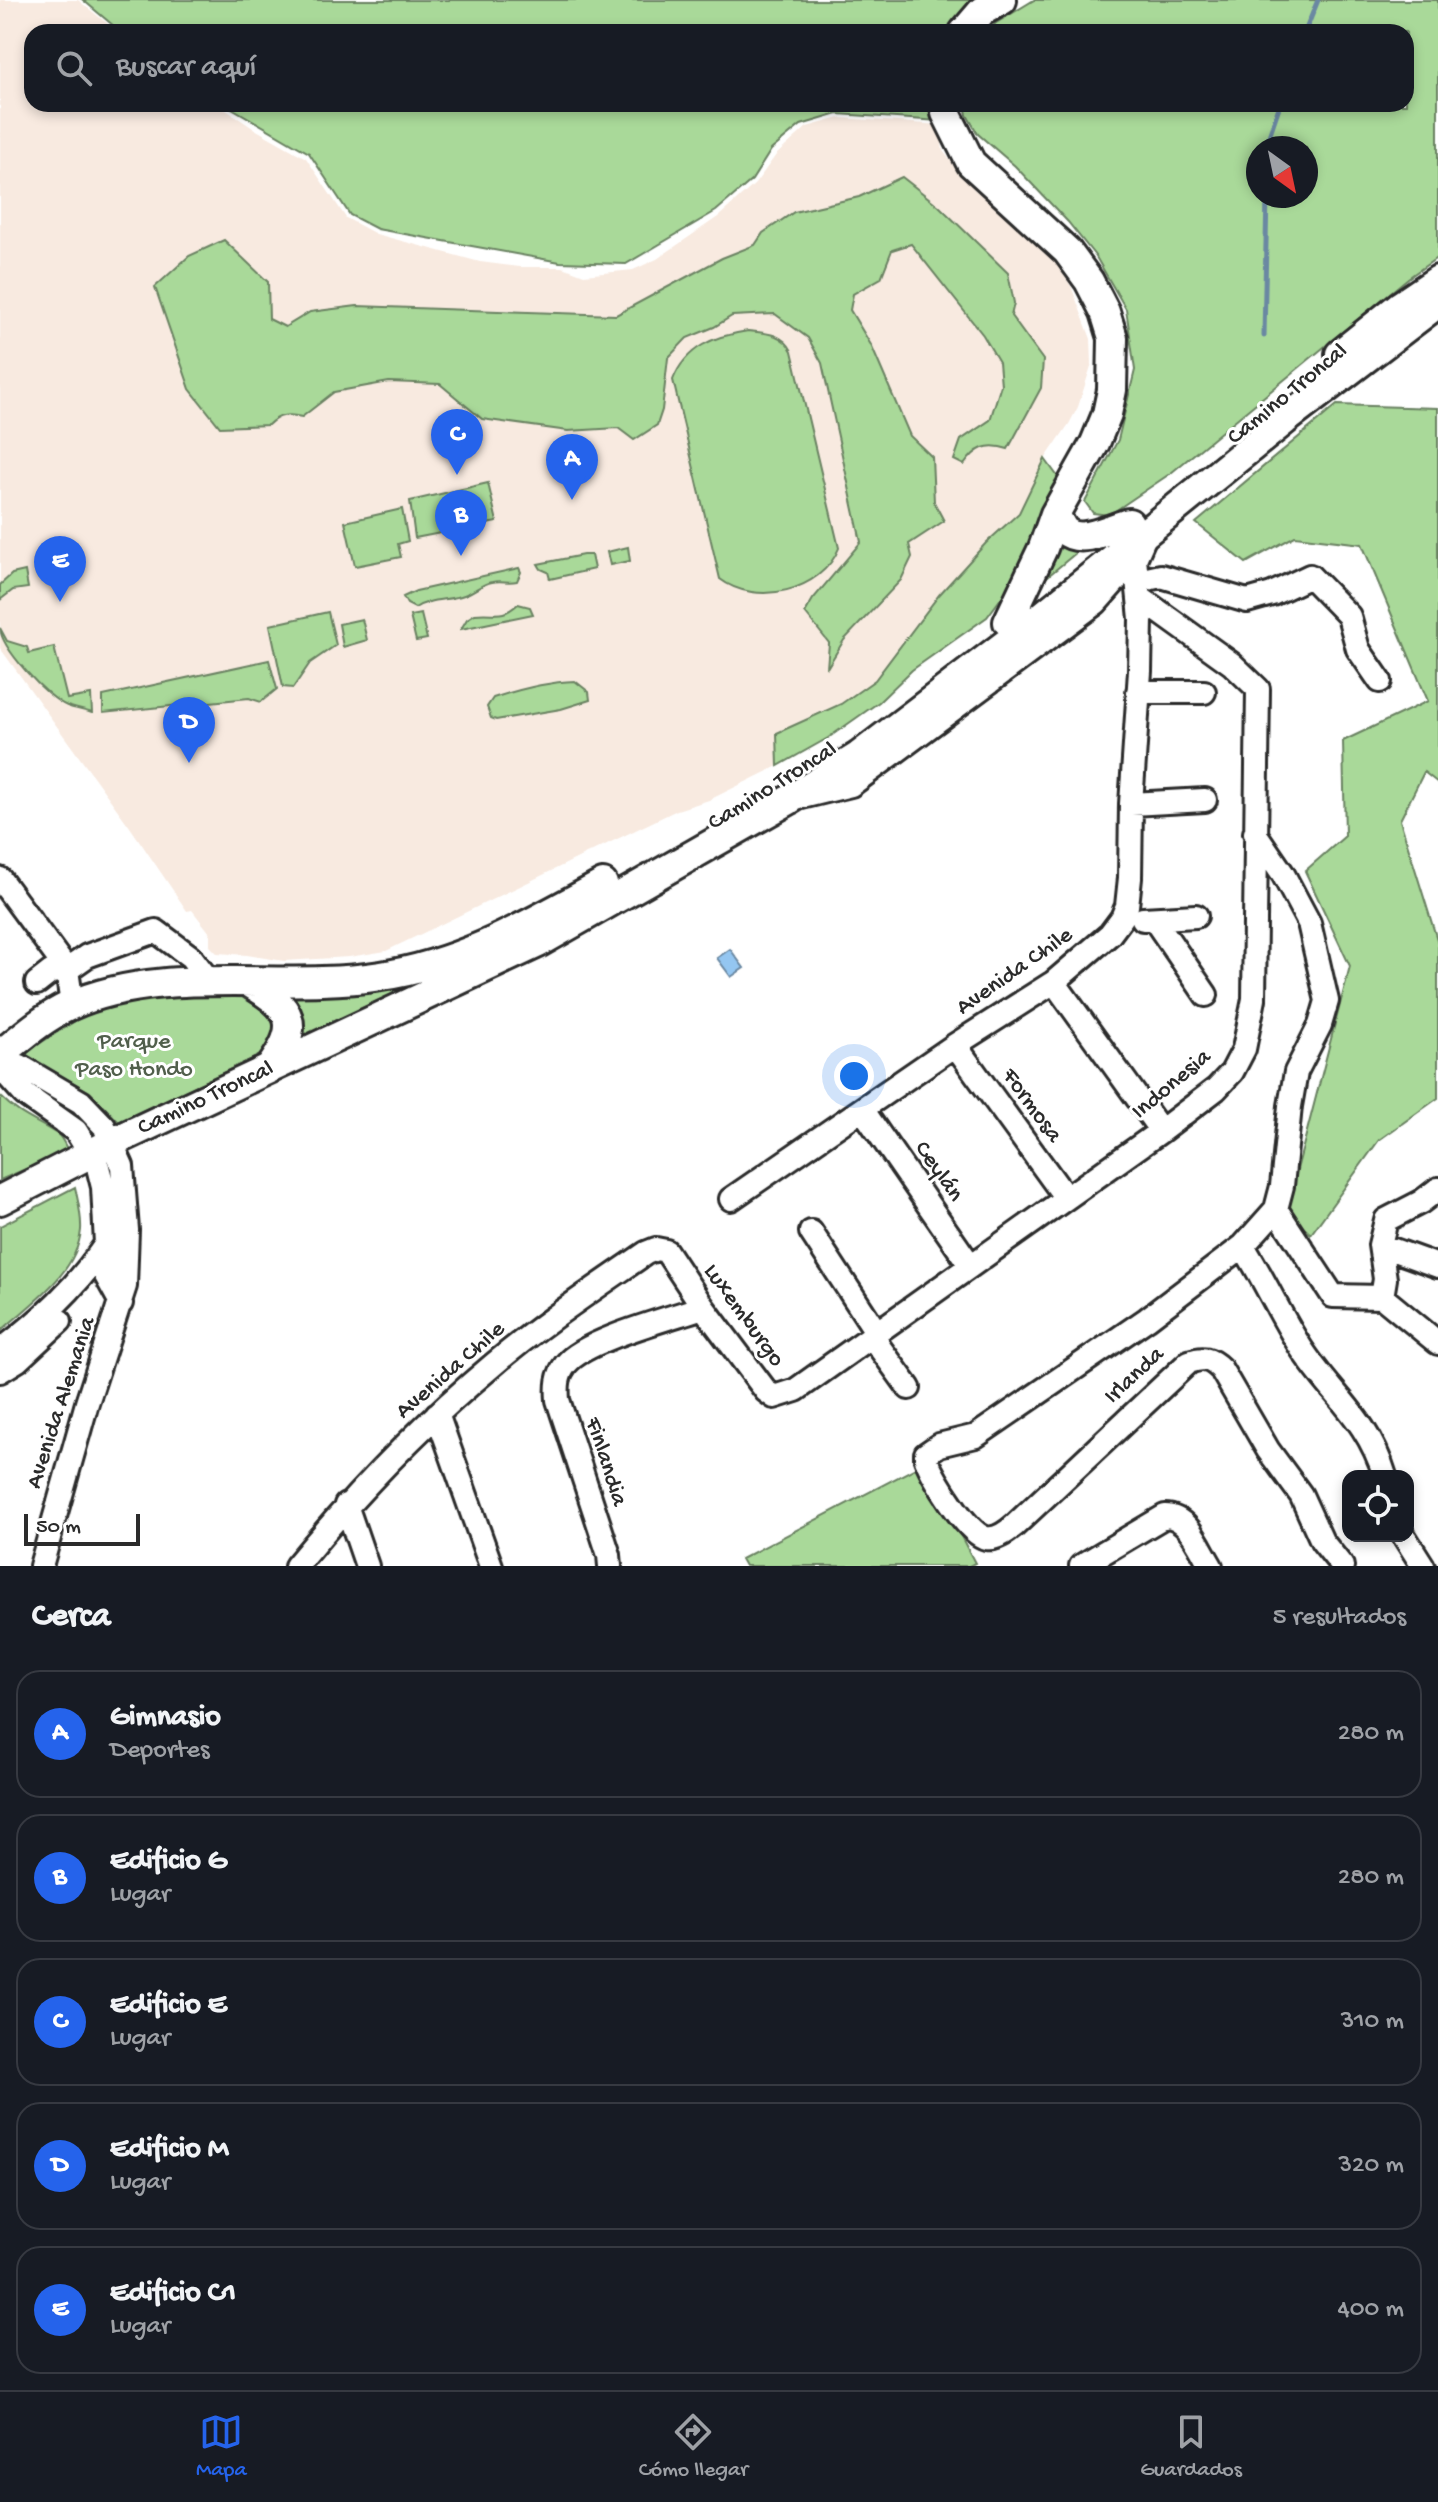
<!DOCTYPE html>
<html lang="es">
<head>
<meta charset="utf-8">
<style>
  body { margin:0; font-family:"Gochi Hand",sans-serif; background:#242831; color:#f1f3f6 }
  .controls { position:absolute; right:24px; bottom:24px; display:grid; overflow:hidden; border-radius:16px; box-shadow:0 4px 12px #0003 }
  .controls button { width:72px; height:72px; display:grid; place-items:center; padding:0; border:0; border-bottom:2px solid #363941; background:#171b24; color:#f1f3f6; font:40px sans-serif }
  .compass { position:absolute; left:1246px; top:136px; width:72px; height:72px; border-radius:50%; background:#171b24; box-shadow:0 4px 12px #0003; rotate:147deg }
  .scale { position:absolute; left:24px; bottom:20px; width:116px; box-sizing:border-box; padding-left:8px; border:4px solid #2b2b2b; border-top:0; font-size:22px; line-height:28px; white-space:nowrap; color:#2b2b2b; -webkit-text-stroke:6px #fff; paint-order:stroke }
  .you { position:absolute; left:854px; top:1076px; width:28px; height:28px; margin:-20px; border:6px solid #fff; border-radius:50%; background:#1a73e8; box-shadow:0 0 0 12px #1a73e833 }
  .badge { display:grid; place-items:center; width:52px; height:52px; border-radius:50%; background:#2563eb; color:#fff; font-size:26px; font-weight:700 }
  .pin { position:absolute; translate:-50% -66px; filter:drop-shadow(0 2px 4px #0008) }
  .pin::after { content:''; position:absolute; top:42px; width:28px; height:24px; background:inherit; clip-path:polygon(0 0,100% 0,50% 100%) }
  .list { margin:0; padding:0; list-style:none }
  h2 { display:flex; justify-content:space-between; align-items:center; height:104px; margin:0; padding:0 32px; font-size:34px }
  h2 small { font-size:26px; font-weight:400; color:#9ea1a6 }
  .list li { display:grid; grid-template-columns:52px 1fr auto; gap:24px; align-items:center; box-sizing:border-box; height:128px; margin:0 16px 16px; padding:0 16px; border:2px solid #363941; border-radius:24px }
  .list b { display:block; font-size:30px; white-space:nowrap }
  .list p { margin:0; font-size:26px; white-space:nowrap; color:#9ea1a6 }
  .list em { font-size:26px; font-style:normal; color:#9ea1a6 }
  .icon { flex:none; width:44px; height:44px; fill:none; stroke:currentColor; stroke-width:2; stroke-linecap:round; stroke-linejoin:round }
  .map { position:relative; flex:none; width:1438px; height:1566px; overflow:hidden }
  .search { position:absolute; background:#171b24; box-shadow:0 4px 12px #0003; left:24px; right:24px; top:24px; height:88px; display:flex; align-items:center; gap:20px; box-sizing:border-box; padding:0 28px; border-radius:24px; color:#9ea1a6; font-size:30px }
  .sheet { height:824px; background:#171b24 }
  nav { display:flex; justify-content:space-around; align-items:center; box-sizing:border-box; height:112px; border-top:2px solid #363941; background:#171b24; font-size:22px; color:#9ea1a6 }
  nav a { display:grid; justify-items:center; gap:4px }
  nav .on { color:#2563eb }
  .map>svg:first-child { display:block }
</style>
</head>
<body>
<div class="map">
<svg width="1438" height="1566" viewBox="0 0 1438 1566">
  <rect width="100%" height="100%" fill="#fff"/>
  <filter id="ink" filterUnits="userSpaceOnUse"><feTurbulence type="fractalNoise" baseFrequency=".0125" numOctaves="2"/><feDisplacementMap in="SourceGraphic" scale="16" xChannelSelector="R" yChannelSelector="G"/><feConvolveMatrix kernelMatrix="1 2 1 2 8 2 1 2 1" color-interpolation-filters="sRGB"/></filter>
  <g filter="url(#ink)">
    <!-- built -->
    <path fill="#f8eae0" d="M0,0H78L118,32H32V104H217L253,128L306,158L346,218L376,234L480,262L520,267H563L584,275L633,270L657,259L718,217L755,184L776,155L807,127L840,118L940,125L943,151L975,190L1050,252L1071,286L1091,339L1092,363L1078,407L1069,424L1045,459L1019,513L986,543L939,595L875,680L841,704L777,733L778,766L709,800L677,810L386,951L349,957L284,961L247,955L217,953L210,946V933L192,910L187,911L130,827L0,648Z"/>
    <!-- green -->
    <path fill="#a9d999" stroke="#6a8262" stroke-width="2" fill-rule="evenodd" d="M83,0H983L955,32H121Z
      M1034,0H1438V257L1408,278L1171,473L1109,515L1093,513L1085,502L1118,440L1135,370L1126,309L1096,257L1068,222L1015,166L978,134L967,115L965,104H1406V32H987L996,23ZM1258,148H1306V196H1258Z
      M225,104H939V121L838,114L801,125L771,150L752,180L716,211L626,264L560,262L377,229L350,215L309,153Z
      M902,177L939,206L1008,273L1014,303L1011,316L1043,360L1041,388L1008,449C987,442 976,448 964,465L954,460L961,440L990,420L1001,385L999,362L983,335L911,244L892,250L881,278L853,294L850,310L871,345L910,436L932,457L934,502L944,521L909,544L912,557L901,580L844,640L827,668L829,643L805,613L813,599L861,542L822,363L808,338L775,314L732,316L714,327L687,338L668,358L662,410L657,425L634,440L618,428L568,431L482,419L440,384L389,382L334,392L302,417C288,414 279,414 268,425L220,427L190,389L155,287L189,256L224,240L268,282L269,319L285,327L310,312L357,306L616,315L722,258L755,245L763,233L794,212L859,197Z
      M748,331C766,333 783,333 792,351L839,548C822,591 756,607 720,579L673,380C686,347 714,336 748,331Z
      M1337,405L1438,408V783L1424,772L1400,820L1438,943V1098L1379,1140L1311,1234L1286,1212L1350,966L1305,871L1345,836L1343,741L1428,701L1362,544L1295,536L1246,563L1196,523Z
      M1045,459L1058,477L1016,578L987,617L912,670L879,702L828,738L778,766L777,733L841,704L875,680L939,595L986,543L1019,513Z
      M488,483L497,522L415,538L410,501Z
      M402,509L408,541L398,544L401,557L355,566L345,522Z
      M1059,544L1077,552L1042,581Z
      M628,547L630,561L610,565L607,552Z
      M583,555H591L594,569L550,579L548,572L541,569L538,564Z
      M519,568L521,572L517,581C508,583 501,580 492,582C481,584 474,592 464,595C447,601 430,598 415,608L407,604L403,597L416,591Z
      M25,571L28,588L13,590L0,600V585L12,574Z
      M518,604L530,607L533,614L461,629L467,619L475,614C495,611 500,620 518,604Z
      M328,612L336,645L310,663L293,688L283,687L270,625Z
      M421,614L427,639L416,641L410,616Z
      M362,619L367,640L343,647L339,624Z
      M0,628L7,641L27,647L29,653L54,647L67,699L91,695L92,713C84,710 75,709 67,706C47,698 1,648 0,628Z
      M269,660L277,689L261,702L249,698L103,713V696Z
      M575,681L589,692L590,700L561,709L496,720L491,718L487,707L493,698C520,689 546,682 575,681Z
      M444,975L298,1043L277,988Z
      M247,994L260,999L280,1028L269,1051L119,1122L90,1092L23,1054L91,1011L157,996Z
      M0,1096C20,1116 35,1120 57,1134C62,1137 65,1145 68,1151L0,1180Z
      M75,1187C78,1201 82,1216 81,1230C77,1274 30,1304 0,1332V1226Z
      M923,1464L975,1563L969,1566H745L741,1559Z"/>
    <!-- water -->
    <path fill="#94c6f1" stroke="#6a88a2" stroke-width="2" d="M730,949L744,968L731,977L717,958Z"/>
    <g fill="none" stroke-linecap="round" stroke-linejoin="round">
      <!-- stream -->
      <path stroke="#6a88a2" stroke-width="5" d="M1305,32L1318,0
        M1268,148V139L1280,104
        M1264,336L1267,196"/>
      <defs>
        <path id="minor" d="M1138,581L1161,576L1247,601L1272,594L1310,576L1349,616L1358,649L1380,681
          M1138,692H1204
          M802,797L851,785L1096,603L1135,559
          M1131,804L1205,800
          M1255,833L1283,874L1309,923L1327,1001L1320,1025L1296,1072L1290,1106L1282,1186L1276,1209L1243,1246L1147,1319L976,1436L939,1445L926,1454V1459C933,1477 967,1534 986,1538C996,1540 1007,1532 1014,1526L1189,1362C1203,1357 1210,1358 1221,1369L1268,1450L1301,1495L1322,1541L1342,1566
          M0,879L67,970L51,972L37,983
          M1143,919L1196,916
          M1154,919L1206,995
          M1054,982L1161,1131
          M72,1005L67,970L87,956L156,931L191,957L210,982
          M955,1045L1066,1198
          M0,1061L20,1066L81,1102L104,1126L122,1166L127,1230L125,1286L87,1403L41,1566
          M0,1067L24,1094L76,1131L98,1167L103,1187L106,1244L105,1274L121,1303
          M862,1109L970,1265
          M1438,1189L1421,1202L1386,1220L1380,1245L1385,1279L1382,1297L1438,1343
          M731,1199L955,1045L1054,982L1110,934L1122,918L1127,906L1130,878L1131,804L1140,671L1141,619L1135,559L1146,534
          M1276,1209L1333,1296L1382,1297
          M811,1232L877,1333V1344L909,1388
          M1380,1245L1438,1266
          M1243,1246C1264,1279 1280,1315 1301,1348C1332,1396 1367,1417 1385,1476
          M0,1351C41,1320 77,1287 106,1244
          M0,1371L18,1360L60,1321
          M437,1414L491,1566
          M346,1505L367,1566
          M1404,1536L1423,1566
          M296,1566C356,1493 420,1426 493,1365C541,1324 594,1289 646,1253L656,1249L666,1251L703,1307L766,1391L774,1397L796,1390L1161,1131L1216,1089L1232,1072L1244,1049L1254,999L1258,689L1232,664L1139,597
          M610,1566L609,1555L558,1400C557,1387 557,1375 566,1364C585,1340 671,1318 703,1307
          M1081,1566L1165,1516C1189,1516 1200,1549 1211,1566"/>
        <path id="major" d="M964,32L982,11L1002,0
          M945,104L946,113L971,163L1067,251L1089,281L1105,312L1113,338L1112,390L1107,414L1095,443L1055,514L1043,548L1008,622
          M1340,354L1401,305L1438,280
          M1055,514C1058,519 1061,527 1065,531C1081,545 1111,528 1129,523
          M248,982C293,1008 302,1024 270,1068
          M0,1055C22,1037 43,1018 69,1006C164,963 280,992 381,976C463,964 531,923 603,884
          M0,1200L113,1142L538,943L789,800L859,756L1040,618L1285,420L1438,303"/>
      </defs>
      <!-- minor casing -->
      <use href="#minor" stroke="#2b2b2b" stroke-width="28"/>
      <!-- major casing -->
      <use href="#major" stroke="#2b2b2b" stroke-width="34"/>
      <!-- minor -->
      <use href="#minor" stroke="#fff" stroke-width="22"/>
      <!-- major -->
      <use href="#major" stroke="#fff" stroke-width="28"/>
    </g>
  </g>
  <g text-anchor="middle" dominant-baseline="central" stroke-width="6" stroke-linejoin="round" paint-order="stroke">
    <!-- street labels -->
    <g font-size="24" fill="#2b2b2b" stroke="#fff">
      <text transform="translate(1288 395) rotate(-39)">Camino Troncal</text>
      <text transform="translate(773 787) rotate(-32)">Camino Troncal</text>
      <text transform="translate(1015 972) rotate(-35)">Avenida Chile</text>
      <text transform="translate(1172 1085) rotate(-40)">Indonesia</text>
      <text transform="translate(206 1099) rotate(-25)">Camino Troncal</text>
      <text transform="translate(1031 1106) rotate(54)">Formosa</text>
      <text transform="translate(938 1172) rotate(55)">Ceylán</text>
      <text transform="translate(743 1316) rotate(54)">Luxemburgo</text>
      <text transform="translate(451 1371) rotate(-41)">Avenida Chile</text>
      <text transform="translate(1135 1376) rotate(-43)">Irlanda</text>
      <text transform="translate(62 1403) rotate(-72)">Avenida Alemania</text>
      <text transform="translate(605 1462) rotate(72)">Finlandia</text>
    </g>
    <!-- park labels -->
    <g font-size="24" fill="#515f4c" stroke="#fff">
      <text x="134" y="1042">Parque<tspan x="134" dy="28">Paso Hondo</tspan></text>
    </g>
  </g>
</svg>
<div class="controls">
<button><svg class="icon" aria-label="locate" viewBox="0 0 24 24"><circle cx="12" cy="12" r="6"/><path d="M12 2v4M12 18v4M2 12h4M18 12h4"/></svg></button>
</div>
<svg class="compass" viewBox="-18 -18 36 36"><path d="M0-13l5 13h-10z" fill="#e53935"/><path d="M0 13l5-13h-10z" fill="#9ea1a6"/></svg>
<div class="scale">50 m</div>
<div class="you"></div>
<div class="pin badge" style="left:572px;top:500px">A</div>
<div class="pin badge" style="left:461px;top:556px">B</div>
<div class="pin badge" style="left:457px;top:475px">C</div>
<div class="pin badge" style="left:189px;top:763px">D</div>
<div class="pin badge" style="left:60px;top:602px">E</div>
<div class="search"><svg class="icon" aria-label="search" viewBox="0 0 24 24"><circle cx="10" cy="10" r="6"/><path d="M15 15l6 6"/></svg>Buscar aquí</div>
</div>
<section class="sheet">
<h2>Cerca<small>5 resultados</small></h2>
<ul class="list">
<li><span class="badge">A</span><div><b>Gimnasio</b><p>Deportes</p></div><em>280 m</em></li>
<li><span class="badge">B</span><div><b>Edificio G</b><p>Lugar</p></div><em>280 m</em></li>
<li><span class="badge">C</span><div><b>Edificio E</b><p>Lugar</p></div><em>310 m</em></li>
<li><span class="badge">D</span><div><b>Edificio M</b><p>Lugar</p></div><em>320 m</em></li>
<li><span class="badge">E</span><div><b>Edificio C1</b><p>Lugar</p></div><em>400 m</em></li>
</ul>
</section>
<nav>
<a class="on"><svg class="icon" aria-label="map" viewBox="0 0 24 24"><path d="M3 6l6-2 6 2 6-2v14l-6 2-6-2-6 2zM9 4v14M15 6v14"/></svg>Mapa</a>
<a><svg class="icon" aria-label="directions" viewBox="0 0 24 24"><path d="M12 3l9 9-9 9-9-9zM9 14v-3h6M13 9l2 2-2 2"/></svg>Cómo llegar</a>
<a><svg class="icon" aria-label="saved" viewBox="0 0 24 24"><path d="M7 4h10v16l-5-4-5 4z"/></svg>Guardados</a>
</nav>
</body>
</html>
